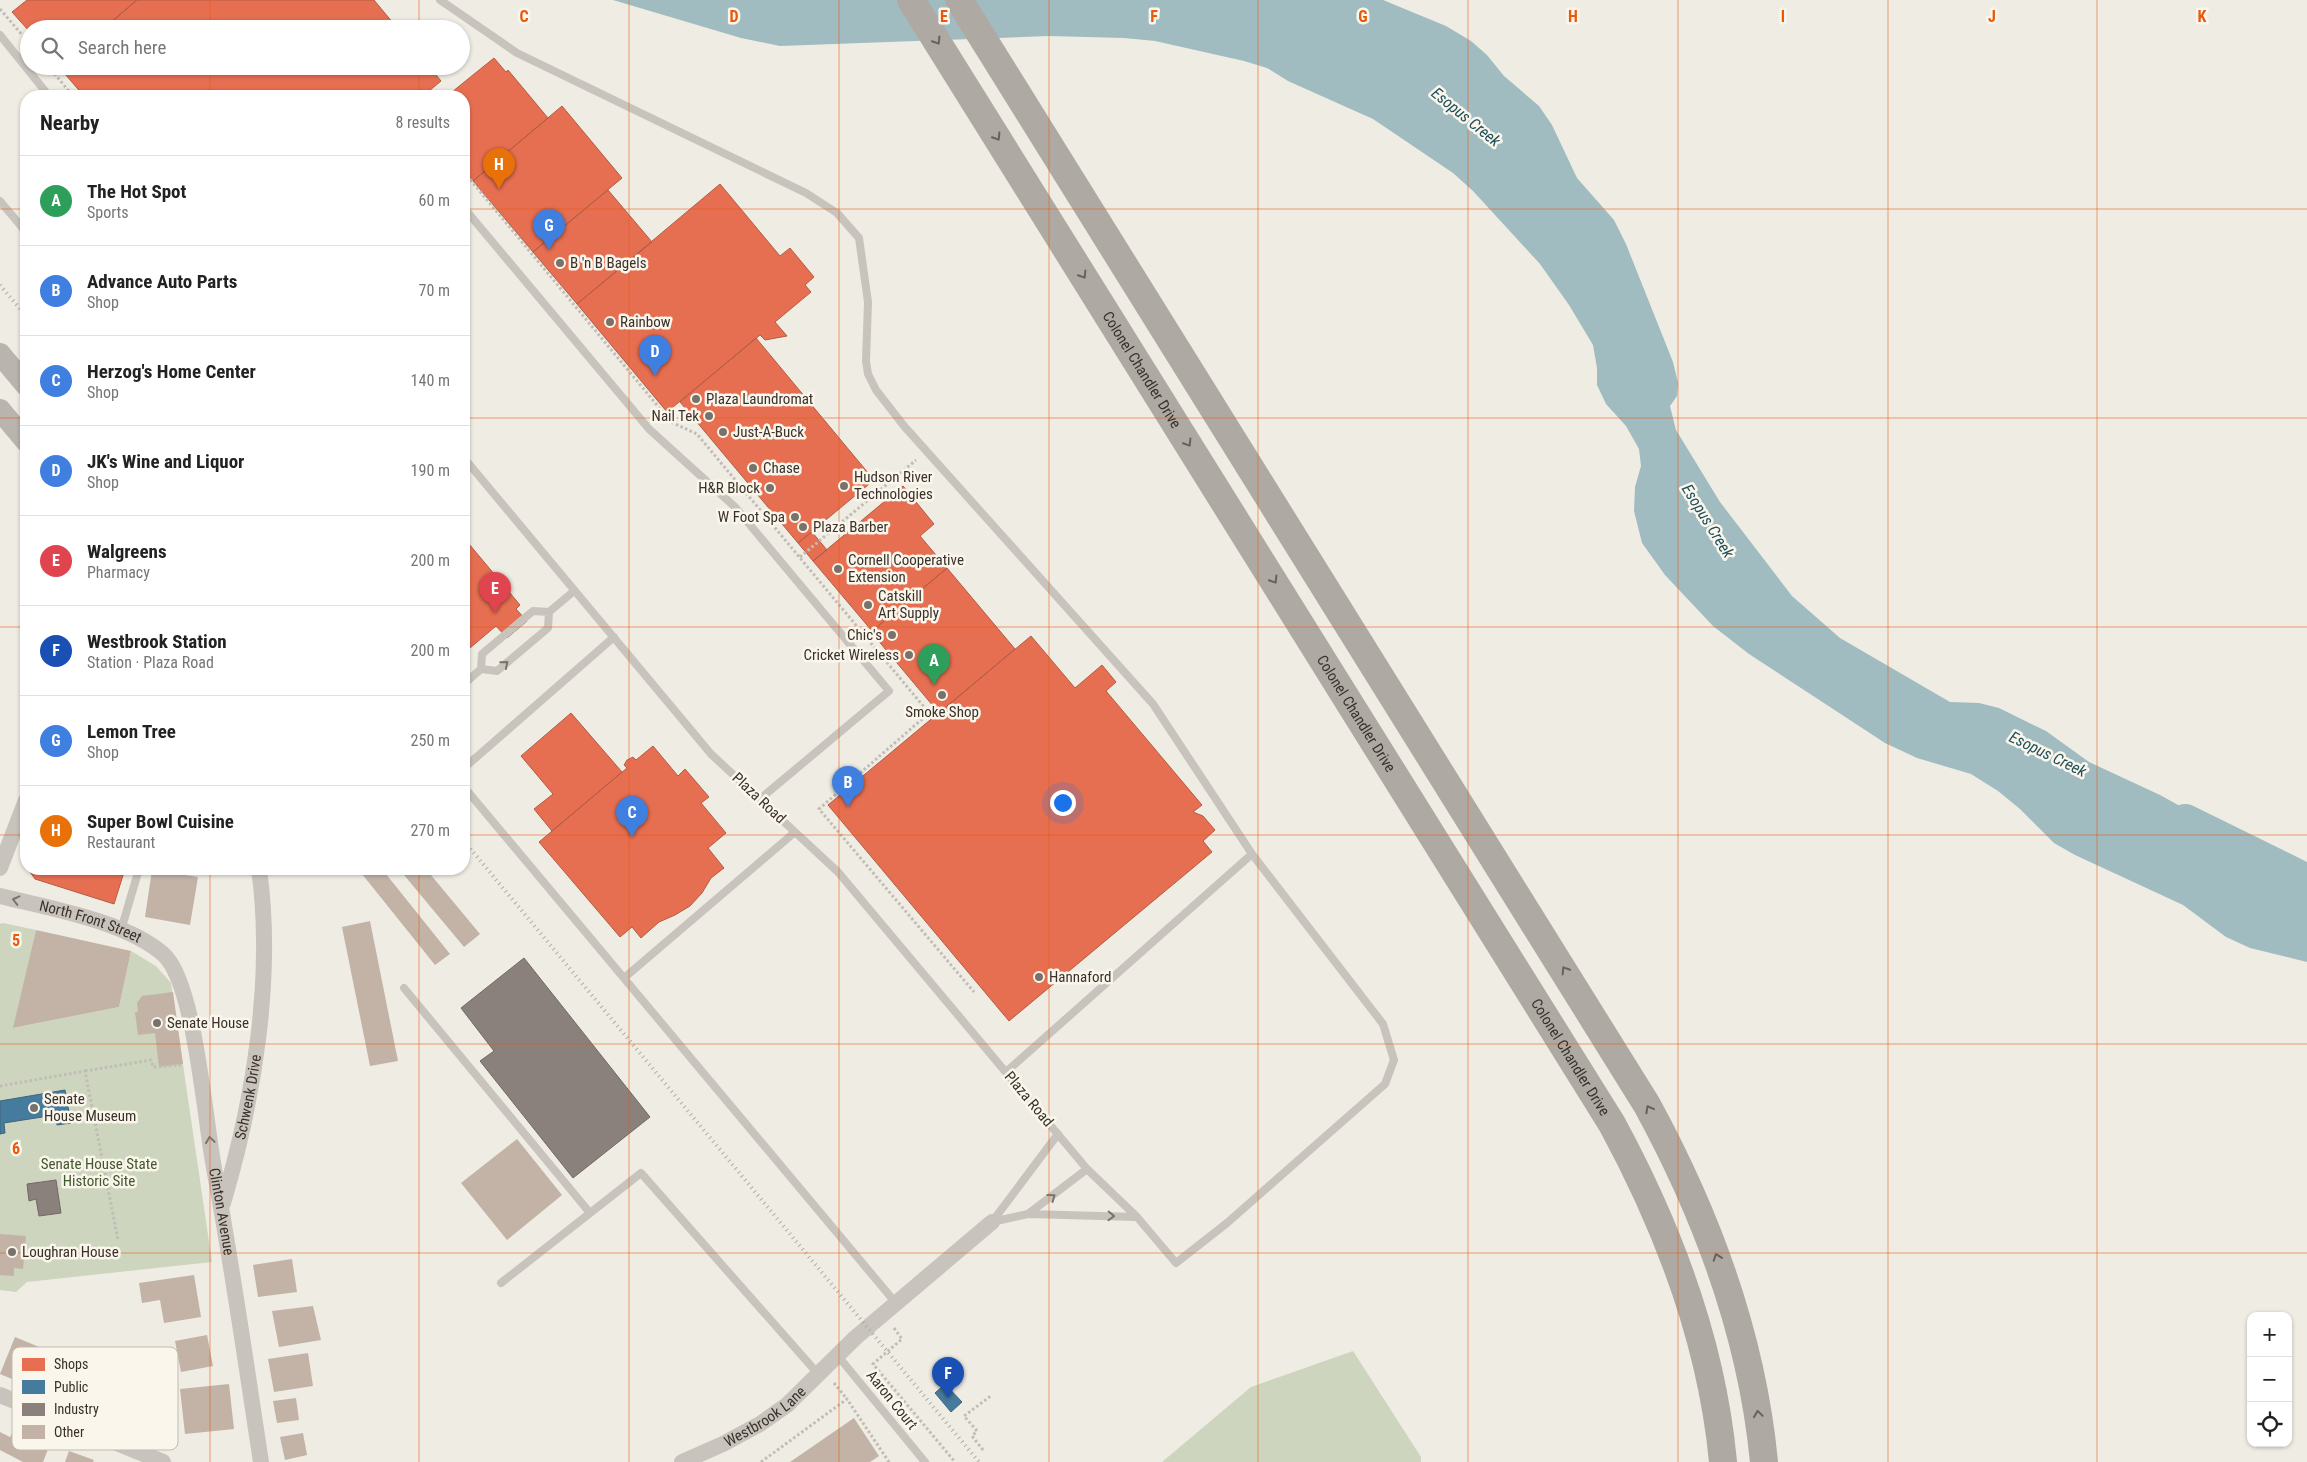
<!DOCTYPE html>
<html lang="en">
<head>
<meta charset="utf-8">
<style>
  body { margin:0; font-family:"Roboto Condensed",sans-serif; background:#f6f6f6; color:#222 }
  .controls { position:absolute; right:15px; bottom:15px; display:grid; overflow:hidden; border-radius:10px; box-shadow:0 1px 4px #0004 }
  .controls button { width:45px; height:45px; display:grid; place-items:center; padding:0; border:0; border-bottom:1px solid #e0e0e0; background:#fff; color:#222; font:25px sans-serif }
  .you { position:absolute; left:1062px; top:802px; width:18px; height:18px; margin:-12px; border:4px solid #fff; border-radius:50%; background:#1a73e8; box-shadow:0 0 0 8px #1a73e833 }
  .badge { display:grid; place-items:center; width:32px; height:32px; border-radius:50%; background:#111827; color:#fff; font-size:16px; font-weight:700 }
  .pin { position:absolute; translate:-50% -41px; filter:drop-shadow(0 1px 2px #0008) }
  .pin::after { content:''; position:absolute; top:26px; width:18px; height:15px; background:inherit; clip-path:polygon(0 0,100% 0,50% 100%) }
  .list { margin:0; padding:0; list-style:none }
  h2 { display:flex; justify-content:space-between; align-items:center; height:65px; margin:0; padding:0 20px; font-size:21px }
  h2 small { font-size:16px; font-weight:400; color:#767676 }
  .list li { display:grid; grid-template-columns:32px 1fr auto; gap:15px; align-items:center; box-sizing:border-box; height:90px; padding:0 20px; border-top:1px solid #e0e0e0 }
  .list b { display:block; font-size:19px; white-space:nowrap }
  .list p { margin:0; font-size:16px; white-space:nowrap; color:#767676 }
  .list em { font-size:16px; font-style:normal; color:#767676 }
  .icon { flex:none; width:28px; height:28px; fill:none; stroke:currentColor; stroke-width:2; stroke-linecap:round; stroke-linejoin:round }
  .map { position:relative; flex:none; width:2307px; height:1462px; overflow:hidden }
  .search { position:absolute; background:#fff; box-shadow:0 1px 4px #0004; left:20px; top:20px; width:450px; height:55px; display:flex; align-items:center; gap:12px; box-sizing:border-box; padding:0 18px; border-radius:28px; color:#767676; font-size:19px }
  .panel { position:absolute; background:#fff; box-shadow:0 1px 4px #0004; left:20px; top:90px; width:450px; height:785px; border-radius:20px }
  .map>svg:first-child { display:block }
</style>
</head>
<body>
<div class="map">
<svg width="2307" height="1462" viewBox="0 0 2307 1462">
  <rect width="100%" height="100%" fill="#efece4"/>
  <!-- green -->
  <path fill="#cdd5be" d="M3,923L36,930L14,1028L119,1007L131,951L156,966L171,983L212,1262L27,1282L16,1292L0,1290V924Z
    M1353,1351L1421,1457V1462H1162L1251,1387Z"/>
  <!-- water -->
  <path fill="#a0bcc0" d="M613,0H1383L1446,26L1471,41L1487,55L1504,76L1539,106L1552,125L1577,178L1614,220L1626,244L1673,362L1678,383L1677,396L1670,406L1676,430L1720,502L1792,596L1840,638L1950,702L1979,703L1999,708L2046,731L2089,762L2160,795L2209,822L2237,852L2253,863L2307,887V962L2250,948L2226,937L2183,905L2075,855L2054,843L2020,809L1998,791L1971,774L1917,758L1885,743L1749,654L1713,626L1665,575L1642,543L1634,511L1635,487L1641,466L1639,449L1626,426L1606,404L1597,385V368L1593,345L1569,305L1540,264L1473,191L1453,173L1373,119L1288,81L1267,68L1244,61L1155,41L1124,38L1049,36L780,46L741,38Z"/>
  <!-- shops -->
  <path fill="#e76f51" stroke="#b35c45" d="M27,0H137L103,29H29V31L12,12Z
    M137,0H374L398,29H103Z
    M494,58L506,72L508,70L548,118L473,181L464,169V96H447Z
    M58,66H429L441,81L423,96H84Z
    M562,106L622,178L533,252L473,181Z
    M720,184L780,256L790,248L814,277L805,285L811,292L775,322L787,336L765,340L760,335L667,412L577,304Z
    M608,190L652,242L577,304L533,252Z
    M756,338L874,480L798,543L680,402Z
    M903,486L934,524L920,536L947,568L872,631L813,561Z
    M812,532L827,550L813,561L798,543Z
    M464,538L520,605L516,609L527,621L507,638L496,626L464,653Z
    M947,568L1015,649L939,713L871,632Z
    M1031,636L1075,688L1102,665L1116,682L1106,691L1202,805L1193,812L1203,816L1215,830L1203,841L1212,852L1009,1021L828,805Z
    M571,713L622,772L552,831L534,809L553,794L521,756Z
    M653,746L678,776L685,769L709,797L701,803L726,833L708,848L724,868L711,878L702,893L690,906L675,915L659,922L641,938L632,927L620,937L539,842L627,768L624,765L627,760L633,757L636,760Z
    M28,869H125L114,904L35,879Z"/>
  <!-- public -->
  <path fill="#457b9d" stroke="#41657a" d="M65,1090L71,1123L57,1125L55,1115L4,1123L5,1133L0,1134V1101Z
    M945,1384L962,1402L951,1412L935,1393Z"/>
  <!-- industry -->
  <path fill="#8a817c" stroke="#726963" d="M524,958L650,1117L573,1178L480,1061L494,1051L461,1008Z
    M56,1180L61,1213L39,1216L36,1199L29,1201L27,1184Z"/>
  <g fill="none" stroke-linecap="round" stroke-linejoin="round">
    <!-- river -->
    <path stroke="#a0bcc0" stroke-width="36" d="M2185,822L2307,882"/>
  </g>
  <!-- building -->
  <path fill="#c2b3a6" d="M358,869H382L450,954L435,965Z
    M399,869H426L480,934L464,947Z
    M152,870L198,877L190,925L145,917Z
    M370,921L398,1061L370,1066L342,927Z
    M36,930L131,951L119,1007L13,1028Z
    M173,992L183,1064L159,1067L155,1033L138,1035L135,1012H138L137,1003L142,996Z
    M517,1139L562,1195L507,1240L461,1183Z
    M0,1234L26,1236L23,1269L14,1268V1276L0,1275Z
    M292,1259L297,1292L258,1297L253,1265Z
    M194,1275L201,1317L164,1323L160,1300L142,1303L139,1283Z
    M313,1306L321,1340L279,1347L272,1311Z
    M207,1335L213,1366L181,1372L175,1341Z
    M15,1337L85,1366L69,1403L0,1374Z
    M308,1353L313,1386L274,1392L268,1359Z
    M229,1384L234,1429L185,1434L180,1389Z
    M296,1398L299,1420L277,1423L273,1401Z
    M854,1418L879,1456L870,1462H790Z
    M19,1420L54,1434L43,1462H23L0,1450V1432L10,1437Z
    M303,1433L307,1455L285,1460L280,1437Z
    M69,1451L94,1460L93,1462H65Z"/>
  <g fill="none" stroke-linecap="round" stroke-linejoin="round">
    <!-- path -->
    <path stroke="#c1bcb5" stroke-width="3" stroke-dasharray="2.5 2.5" stroke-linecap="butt" d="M0,9L29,43
      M48,66L73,96
      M445,96L451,91
      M464,172L671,422L697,434L929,713L819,809L974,992
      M800,557L916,460
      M85,1071L151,1060L153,1067L181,1065
      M0,1086L85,1071L118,1240
      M894,1328L902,1339L873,1364L955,1462
      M834,1383L847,1399
      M983,1450L972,1436L977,1431L964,1416L992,1395
      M761,1462L847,1399L889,1462"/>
    <!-- lane -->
    <path stroke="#c8c4bd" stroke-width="8" d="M440,0L517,53L806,193L837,213L859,238L868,302L866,361L868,374L876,390L904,426L1153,704L1252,854L1383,1024L1394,1060L1385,1084L1227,1223L1176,1263L1137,1217L1087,1169L838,872L711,754L464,458
      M0,35L49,96
      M0,201L26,232
      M464,208L649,429L735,507L889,691L760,799
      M481,669L482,654L533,611L549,612
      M464,684L481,669L497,671L548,628L549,612L574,591
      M464,768L614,637
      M464,787L895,1302
      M121,930L139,869
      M624,978L795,832
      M404,988L590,1213
      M1006,1072L1252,854
      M1028,1214L1137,1217
      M992,1222L1028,1214L1087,1169
      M992,1222L1058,1134
      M501,1283L641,1173L819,1375
      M838,1356L925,1462"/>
    <!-- street -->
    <g stroke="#c8c4bd" stroke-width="16">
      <path d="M0,868L26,800"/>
      <path id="s1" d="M0,896C48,908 125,921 163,954C195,981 205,1122 214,1168C232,1265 246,1364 261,1462"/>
      <path id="s2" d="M223,1203C254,1099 274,977 259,869"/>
      <path d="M0,1395L163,1462"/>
      <path id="s3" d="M682,1462L723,1444L760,1424L787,1405L855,1338L992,1222"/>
    </g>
    <!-- secondary -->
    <path stroke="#b9b4ad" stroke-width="22" d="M0,354L26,385
      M0,410L26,441"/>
    <!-- highway -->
    <g stroke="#aeaaa3" stroke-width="28">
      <path id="s4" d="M911,0L1612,1124C1669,1229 1712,1343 1723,1462"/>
      <path d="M959,0L1647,1105C1707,1215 1752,1336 1764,1462"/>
    </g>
    <!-- rail -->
    <path stroke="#b0aca6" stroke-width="4" stroke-dasharray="1 4" stroke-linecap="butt" d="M0,285L26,316
      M464,841L979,1462"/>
  </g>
  <!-- one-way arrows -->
  <defs><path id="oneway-chevron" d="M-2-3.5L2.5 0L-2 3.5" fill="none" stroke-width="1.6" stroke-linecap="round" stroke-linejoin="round" transform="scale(1.25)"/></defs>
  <g stroke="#68615a">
    <use href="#oneway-chevron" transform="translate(937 41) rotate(58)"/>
    <use href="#oneway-chevron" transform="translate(997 137) rotate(58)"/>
    <use href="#oneway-chevron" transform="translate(1083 275) rotate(58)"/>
    <use href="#oneway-chevron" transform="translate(1188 443) rotate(58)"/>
    <use href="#oneway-chevron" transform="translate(1274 580) rotate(58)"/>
    <use href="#oneway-chevron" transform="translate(1565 970) rotate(-122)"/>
    <use href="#oneway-chevron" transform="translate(1649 1109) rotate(-119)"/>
    <use href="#oneway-chevron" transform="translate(1717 1257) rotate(-109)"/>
    <use href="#oneway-chevron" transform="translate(1758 1414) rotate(-98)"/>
  </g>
  <g stroke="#79736c">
    <use href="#oneway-chevron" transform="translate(505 664) rotate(-40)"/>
    <use href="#oneway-chevron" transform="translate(16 900) rotate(-166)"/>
    <use href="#oneway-chevron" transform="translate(210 1140) rotate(-98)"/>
    <use href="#oneway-chevron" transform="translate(1052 1197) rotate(-36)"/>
    <use href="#oneway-chevron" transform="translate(1111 1216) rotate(2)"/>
  </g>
  <!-- grid -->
  <path fill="none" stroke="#e8590c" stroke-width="1" stroke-opacity="0.55" d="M210,0V29M419,0V29M629,0V1462M839,0V1462M1049,0V1462M1258,0V1462M1468,0V1462M1678,0V1462M1888,0V1462M2097,0V1462M210,66V96M419,66V96M0,209H26M464,209H2307M0,418H26M464,418H2307M0,627H26M464,627H2307M0,835H26M464,835H2307M210,869V1462M419,869V1462M0,1044H2307M0,1253H2307"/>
  <!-- markers -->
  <g fill="#79726b" stroke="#faf6ec" stroke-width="2">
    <circle cx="560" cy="263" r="5"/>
    <circle cx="610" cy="322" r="5"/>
    <circle cx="696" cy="399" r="5"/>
    <circle cx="709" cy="416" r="5"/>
    <circle cx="723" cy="432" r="5"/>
    <circle cx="753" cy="468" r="5"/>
    <circle cx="844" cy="486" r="5"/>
    <circle cx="770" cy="488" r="5"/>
    <circle cx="795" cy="517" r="5"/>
    <circle cx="803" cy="527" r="5"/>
    <circle cx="838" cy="569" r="5"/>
    <circle cx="868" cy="605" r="5"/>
    <circle cx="892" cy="635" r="5"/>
    <circle cx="909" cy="655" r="5"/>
    <circle cx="942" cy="695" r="5"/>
    <circle cx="1039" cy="977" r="5"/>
    <circle cx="157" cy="1023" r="5"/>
    <circle cx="34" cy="1108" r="5"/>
    <circle cx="12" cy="1252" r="5"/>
  </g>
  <g text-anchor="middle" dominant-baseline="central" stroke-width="5" stroke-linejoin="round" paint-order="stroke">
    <!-- poi labels -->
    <g font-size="15" fill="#39312a" stroke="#faf6ec" text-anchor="start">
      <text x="570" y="263">B 'n B Bagels</text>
      <text x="620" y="322">Rainbow</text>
      <text x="706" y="399">Plaza Laundromat</text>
      <text x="699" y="416" text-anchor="end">Nail Tek</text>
      <text x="733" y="432">Just-A-Buck</text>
      <text x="763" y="468">Chase</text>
      <text x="854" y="477">Hudson River<tspan x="854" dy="17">Technologies</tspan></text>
      <text x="760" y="488" text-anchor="end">H&amp;R Block</text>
      <text x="785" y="517" text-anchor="end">W Foot Spa</text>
      <text x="813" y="527">Plaza Barber</text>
      <text x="848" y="560">Cornell Cooperative<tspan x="848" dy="17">Extension</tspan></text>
      <text x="878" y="596">Catskill<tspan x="878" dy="17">Art Supply</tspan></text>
      <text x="882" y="635" text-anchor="end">Chic's</text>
      <text x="899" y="655" text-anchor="end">Cricket Wireless</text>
      <text x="942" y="712" text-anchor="middle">Smoke Shop</text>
      <text x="1049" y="977">Hannaford</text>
      <text x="167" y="1023">Senate House</text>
      <text x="44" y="1099">Senate<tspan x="44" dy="17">House Museum</tspan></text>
      <text x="22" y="1252">Loughran House</text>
    </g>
    <!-- street labels -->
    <g font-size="15" fill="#39312a" stroke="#faf6ec">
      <text stroke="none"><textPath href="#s4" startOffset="436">Colonel Chandler Drive</textPath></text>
      <text stroke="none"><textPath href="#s4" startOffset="841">Colonel Chandler Drive</textPath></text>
      <text transform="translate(759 798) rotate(43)">Plaza Road</text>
      <text stroke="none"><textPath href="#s1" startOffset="94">North Front Street</textPath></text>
      <text stroke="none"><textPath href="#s4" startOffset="1246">Colonel Chandler Drive</textPath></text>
      <text stroke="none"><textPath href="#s2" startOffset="109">Schwenk Drive</textPath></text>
      <text transform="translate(1029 1099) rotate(50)">Plaza Road</text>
      <text stroke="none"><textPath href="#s1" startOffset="441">Clinton Avenue</textPath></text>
      <text transform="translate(892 1400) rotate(51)">Aaron Court</text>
      <text stroke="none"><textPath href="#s3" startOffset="95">Westbrook Lane</textPath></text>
    </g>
    <!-- park labels -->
    <g font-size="15" fill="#42582e" stroke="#faf6ec">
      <text x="99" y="1164">Senate House State<tspan x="99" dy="17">Historic Site</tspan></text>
    </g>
    <!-- water labels -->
    <g font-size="16" font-style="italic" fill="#1f4f5b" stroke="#faf6ec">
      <text transform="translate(1466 117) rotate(39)">Esopus Creek</text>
      <text transform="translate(1708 521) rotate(58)">Esopus Creek</text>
      <text transform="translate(2048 754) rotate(26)">Esopus Creek</text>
    </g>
  </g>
  <!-- legend -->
  <rect x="12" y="1347" width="166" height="103" rx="8" fill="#faf6ec" stroke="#c0bbb2" stroke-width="1"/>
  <rect x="22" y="1358" width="23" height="13" fill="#e76f51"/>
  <rect x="22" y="1380" width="23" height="14" fill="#457b9d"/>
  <rect x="22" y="1403" width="23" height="13" fill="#8a817c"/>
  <rect x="22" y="1425" width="23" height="14" fill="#c2b3a6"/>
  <g font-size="14" fill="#39312a">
    <text x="54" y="1369">Shops</text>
    <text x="54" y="1392">Public</text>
    <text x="54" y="1414">Industry</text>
    <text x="54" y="1437">Other</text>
  </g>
  <g font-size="16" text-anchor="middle" font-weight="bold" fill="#e8590c" stroke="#faf6ec" stroke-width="5" stroke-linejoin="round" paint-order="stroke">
    <text x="524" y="22">C</text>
    <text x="734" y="22">D</text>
    <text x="944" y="22">E</text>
    <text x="1154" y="22">F</text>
    <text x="1363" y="22">G</text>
    <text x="1573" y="22">H</text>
    <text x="1783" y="22">I</text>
    <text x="1992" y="22">J</text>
    <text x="2202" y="22">K</text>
    <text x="16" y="946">5</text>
    <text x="16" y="1154">6</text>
  </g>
</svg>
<div class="controls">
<button>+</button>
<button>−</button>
<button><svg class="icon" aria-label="locate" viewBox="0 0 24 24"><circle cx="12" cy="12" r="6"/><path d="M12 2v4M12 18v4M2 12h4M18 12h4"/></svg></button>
</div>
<div class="you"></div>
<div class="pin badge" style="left:934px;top:685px;background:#2e9e5b">A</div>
<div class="pin badge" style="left:848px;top:807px;background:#3f7fe0">B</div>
<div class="pin badge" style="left:632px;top:837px;background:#3f7fe0">C</div>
<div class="pin badge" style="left:655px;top:376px;background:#3f7fe0">D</div>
<div class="pin badge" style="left:495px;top:613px;background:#e0444e">E</div>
<div class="pin badge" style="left:948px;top:1398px;background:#1a4fb4">F</div>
<div class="pin badge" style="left:549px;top:250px;background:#3f7fe0">G</div>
<div class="pin badge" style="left:499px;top:189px;background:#e8710a">H</div>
<div class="search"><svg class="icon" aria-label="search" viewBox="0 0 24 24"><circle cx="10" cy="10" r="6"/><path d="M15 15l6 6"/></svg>Search here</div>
<section class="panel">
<h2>Nearby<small>8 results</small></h2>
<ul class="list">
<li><span class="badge" style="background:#2e9e5b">A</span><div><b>The Hot Spot</b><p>Sports</p></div><em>60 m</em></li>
<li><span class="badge" style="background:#3f7fe0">B</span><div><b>Advance Auto Parts</b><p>Shop</p></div><em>70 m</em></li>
<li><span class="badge" style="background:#3f7fe0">C</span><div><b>Herzog's Home Center</b><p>Shop</p></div><em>140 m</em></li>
<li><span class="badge" style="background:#3f7fe0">D</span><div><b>JK's Wine and Liquor</b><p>Shop</p></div><em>190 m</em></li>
<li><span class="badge" style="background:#e0444e">E</span><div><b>Walgreens</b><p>Pharmacy</p></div><em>200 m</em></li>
<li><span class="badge" style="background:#1a4fb4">F</span><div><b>Westbrook Station</b><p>Station · Plaza Road</p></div><em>200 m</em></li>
<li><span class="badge" style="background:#3f7fe0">G</span><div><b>Lemon Tree</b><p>Shop</p></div><em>250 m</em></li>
<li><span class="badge" style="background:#e8710a">H</span><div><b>Super Bowl Cuisine</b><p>Restaurant</p></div><em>270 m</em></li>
</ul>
</section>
</div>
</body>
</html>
